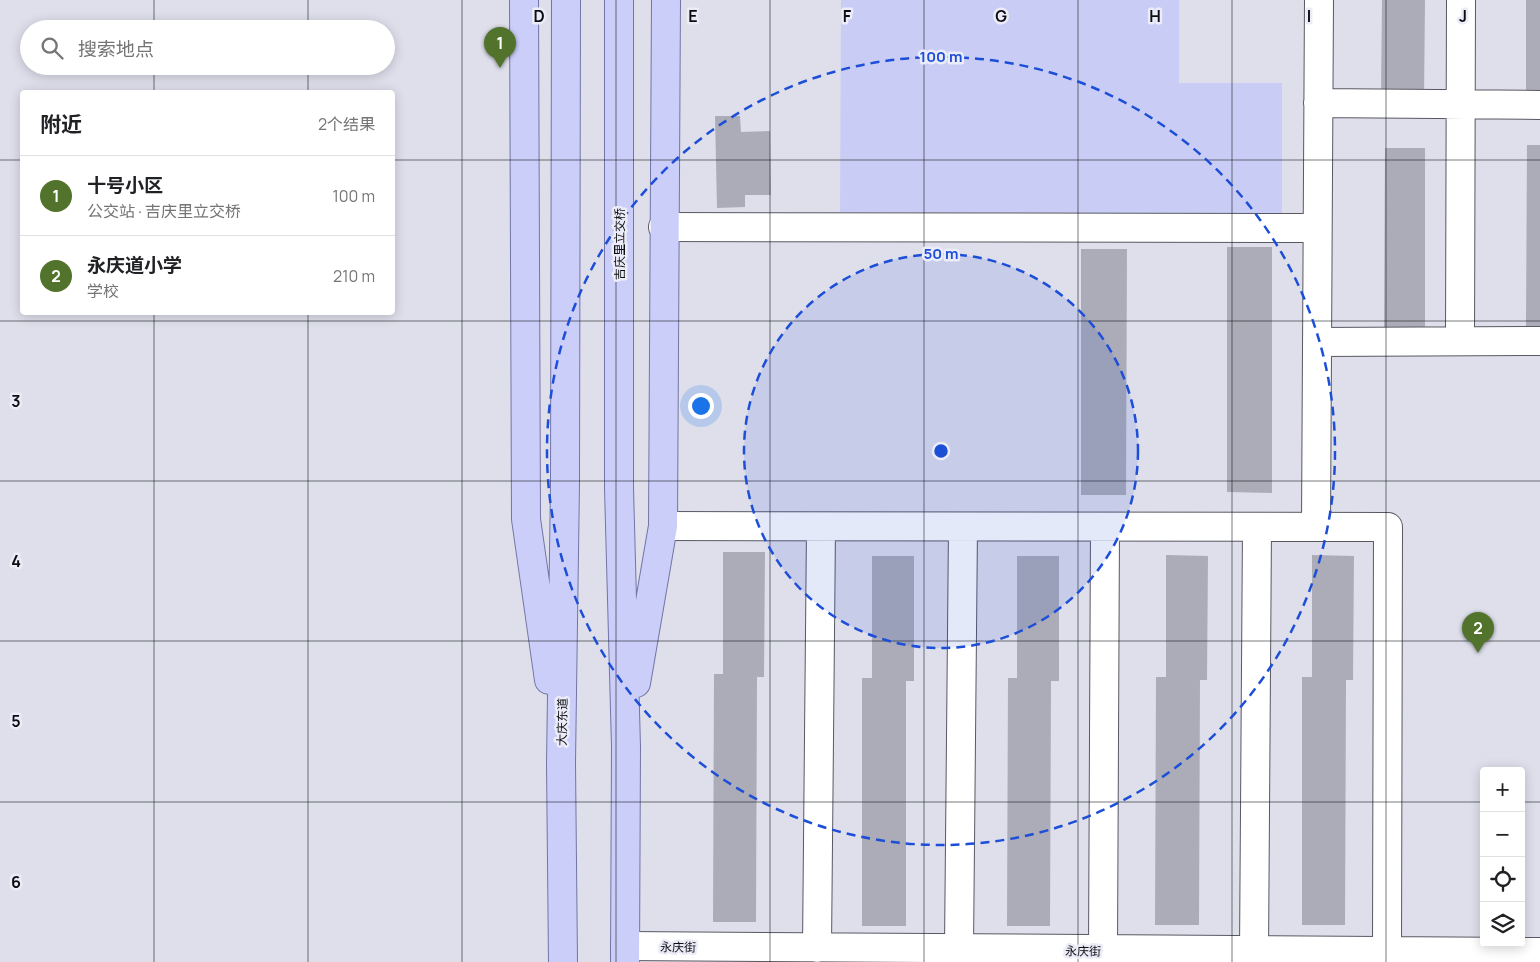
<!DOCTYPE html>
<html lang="zh">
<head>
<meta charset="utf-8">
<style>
  body { margin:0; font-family:Manrope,"Noto Sans SC",sans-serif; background:#f6f6f6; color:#202124 }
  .controls { position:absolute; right:15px; bottom:15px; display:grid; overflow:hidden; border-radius:5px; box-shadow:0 2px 12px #0003 }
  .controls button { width:45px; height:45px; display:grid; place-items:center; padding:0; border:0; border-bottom:1px solid #e0e0e0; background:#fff; color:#202124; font:25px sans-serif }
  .you { position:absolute; left:700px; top:405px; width:18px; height:18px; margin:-12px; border:4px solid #fff; border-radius:50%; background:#1a73e8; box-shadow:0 0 0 8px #1a73e833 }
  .badge { display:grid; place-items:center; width:32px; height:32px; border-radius:50%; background:#51732b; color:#fff; font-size:16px; font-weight:700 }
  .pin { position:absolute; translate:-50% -41px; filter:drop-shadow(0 1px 2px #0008) }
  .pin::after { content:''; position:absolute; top:26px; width:18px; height:15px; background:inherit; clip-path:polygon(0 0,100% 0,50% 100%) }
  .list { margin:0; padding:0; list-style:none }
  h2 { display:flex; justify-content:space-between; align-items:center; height:65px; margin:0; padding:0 20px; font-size:21px }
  h2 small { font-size:16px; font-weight:400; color:#757577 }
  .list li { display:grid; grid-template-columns:32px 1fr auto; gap:15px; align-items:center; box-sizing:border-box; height:80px; padding:0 20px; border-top:1px solid #e0e0e0 }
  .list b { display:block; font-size:19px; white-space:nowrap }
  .list p { margin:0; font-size:16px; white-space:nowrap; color:#757577 }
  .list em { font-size:16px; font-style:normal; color:#757577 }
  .icon { flex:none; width:28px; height:28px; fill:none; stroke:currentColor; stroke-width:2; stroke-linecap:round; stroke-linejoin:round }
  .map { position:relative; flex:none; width:1540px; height:962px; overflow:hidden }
  .search { position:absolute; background:#fff; box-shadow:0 2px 12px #0003; left:20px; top:20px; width:375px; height:55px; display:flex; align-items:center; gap:12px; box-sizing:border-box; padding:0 18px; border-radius:28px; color:#757577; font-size:19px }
  .panel { position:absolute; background:#fff; box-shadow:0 2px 12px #0003; left:20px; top:90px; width:375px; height:225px; border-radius:5px }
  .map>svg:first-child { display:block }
</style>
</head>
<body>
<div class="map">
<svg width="1540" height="962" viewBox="0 0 1540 962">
  <rect width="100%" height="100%" fill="#dedfeb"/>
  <!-- green -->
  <path fill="#c9cdf5" d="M841,0H1179V83H1282V214L840,212Z"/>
  <!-- building -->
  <path fill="#abacb7" d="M1382,0H1425L1424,99L1381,98Z
    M1526,0H1540V96H1526Z
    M715,116H740L741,132L770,131L771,195H745V207L717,208Z
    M1527,145H1540V326H1526Z
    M1385,148H1425V329H1384Z
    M1227,247H1272V493L1227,492Z
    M1081,249H1127L1126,495H1081Z
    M723,552H765L764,677H757L756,922H713L714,674H723Z
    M1166,555L1208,556L1207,680H1200L1199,925H1155L1156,677H1166Z
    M1312,555L1354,556L1353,680H1346L1345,925H1302V677H1312Z
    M872,556H914V681H906V926H862V678H872Z
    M1017,556H1059V681H1051L1050,926H1007L1008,678H1017Z"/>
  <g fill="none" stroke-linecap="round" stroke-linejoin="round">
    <defs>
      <path id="minor" d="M1318,103L1540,105
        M663,227L1317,228
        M1460,341L1461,0
        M1317,342L1540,341
        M663,526L1388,527L1387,953
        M1316,527L1319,0
        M625,946L1540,952
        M817,948L821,527
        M959,949L963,527
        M1103,951L1105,527
        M1254,952L1257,527"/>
      <path id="major" d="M524,0L526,519L549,680
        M619,0V488L626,747L625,962
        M636,683L663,526L666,0
        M563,962L561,763L565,483L566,0"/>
    </defs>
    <!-- minor casing -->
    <use href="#minor" stroke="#585963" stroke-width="30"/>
    <!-- major casing -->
    <use href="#major" stroke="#7275a6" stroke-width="30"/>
    <!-- minor -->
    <use href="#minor" stroke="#fff" stroke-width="28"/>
    <!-- major -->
    <use href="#major" stroke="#cbcef9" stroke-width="28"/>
  </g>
  <!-- grid -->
  <path fill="none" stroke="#0d0e12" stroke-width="1" stroke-opacity="0.55" d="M154,0V29M308,0V29M462,0V962M616,0V962M770,0V962M924,0V962M1078,0V962M1232,0V962M1386,0V962M154,66V92M308,66V92M0,160H22M392,160H1540M154,312V962M308,312V962M0,321H1540M0,481H1540M0,641H1540M0,802H1484M1521,802H1540"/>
  <!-- distance rings -->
  <circle cx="941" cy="451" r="197" fill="#1d4ed8" fill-opacity=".12"/>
  <g fill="none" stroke="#1d4ed8" stroke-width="2.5" stroke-dasharray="9 6">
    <circle cx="941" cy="451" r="197"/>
    <circle cx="941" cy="451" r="394"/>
  </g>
  <g text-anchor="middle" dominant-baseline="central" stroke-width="5" stroke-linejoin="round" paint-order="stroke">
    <!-- street labels -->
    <g font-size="12" fill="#0d0e12" stroke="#ebecf8">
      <text transform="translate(619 244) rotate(-90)">吉庆里立交桥</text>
      <text transform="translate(562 722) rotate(-89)">大庆东道</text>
      <text transform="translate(678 947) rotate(1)">永庆街</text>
      <text transform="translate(1083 951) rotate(1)">永庆街</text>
    </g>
  </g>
  <g font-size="16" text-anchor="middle" font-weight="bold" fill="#0d0e12" stroke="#ebecf8" stroke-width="5" stroke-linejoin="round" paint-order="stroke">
    <text x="539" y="22">D</text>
    <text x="693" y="22">E</text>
    <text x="847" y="22">F</text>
    <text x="1001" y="22">G</text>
    <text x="1155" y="22">H</text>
    <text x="1309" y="22">I</text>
    <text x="1463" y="22">J</text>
    <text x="16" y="407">3</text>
    <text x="16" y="567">4</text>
    <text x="16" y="727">5</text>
    <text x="16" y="888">6</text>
  </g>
  <circle cx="941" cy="451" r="8" fill="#1d4ed8" stroke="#ebecf8" stroke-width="2.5"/>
  <g font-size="15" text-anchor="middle" font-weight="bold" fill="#1d4ed8" stroke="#ebecf8" stroke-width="5" stroke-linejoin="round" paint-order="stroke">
    <text x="941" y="62">100 m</text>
    <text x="941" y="259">50 m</text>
  </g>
</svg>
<div class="controls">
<button>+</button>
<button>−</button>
<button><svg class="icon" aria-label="locate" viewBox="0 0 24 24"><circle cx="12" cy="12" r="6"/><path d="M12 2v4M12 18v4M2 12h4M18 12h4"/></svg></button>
<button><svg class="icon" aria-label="layers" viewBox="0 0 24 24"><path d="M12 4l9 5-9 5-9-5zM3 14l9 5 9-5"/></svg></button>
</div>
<div class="you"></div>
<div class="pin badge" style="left:500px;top:68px">1</div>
<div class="pin badge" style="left:1478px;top:653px">2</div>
<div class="search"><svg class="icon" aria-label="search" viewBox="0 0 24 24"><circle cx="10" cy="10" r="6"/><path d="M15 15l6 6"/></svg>搜索地点</div>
<section class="panel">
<h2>附近<small>2个结果</small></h2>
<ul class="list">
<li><span class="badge">1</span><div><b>十号小区</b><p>公交站 · 吉庆里立交桥</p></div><em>100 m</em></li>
<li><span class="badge">2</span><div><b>永庆道小学</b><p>学校</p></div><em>210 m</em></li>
</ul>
</section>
</div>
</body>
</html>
